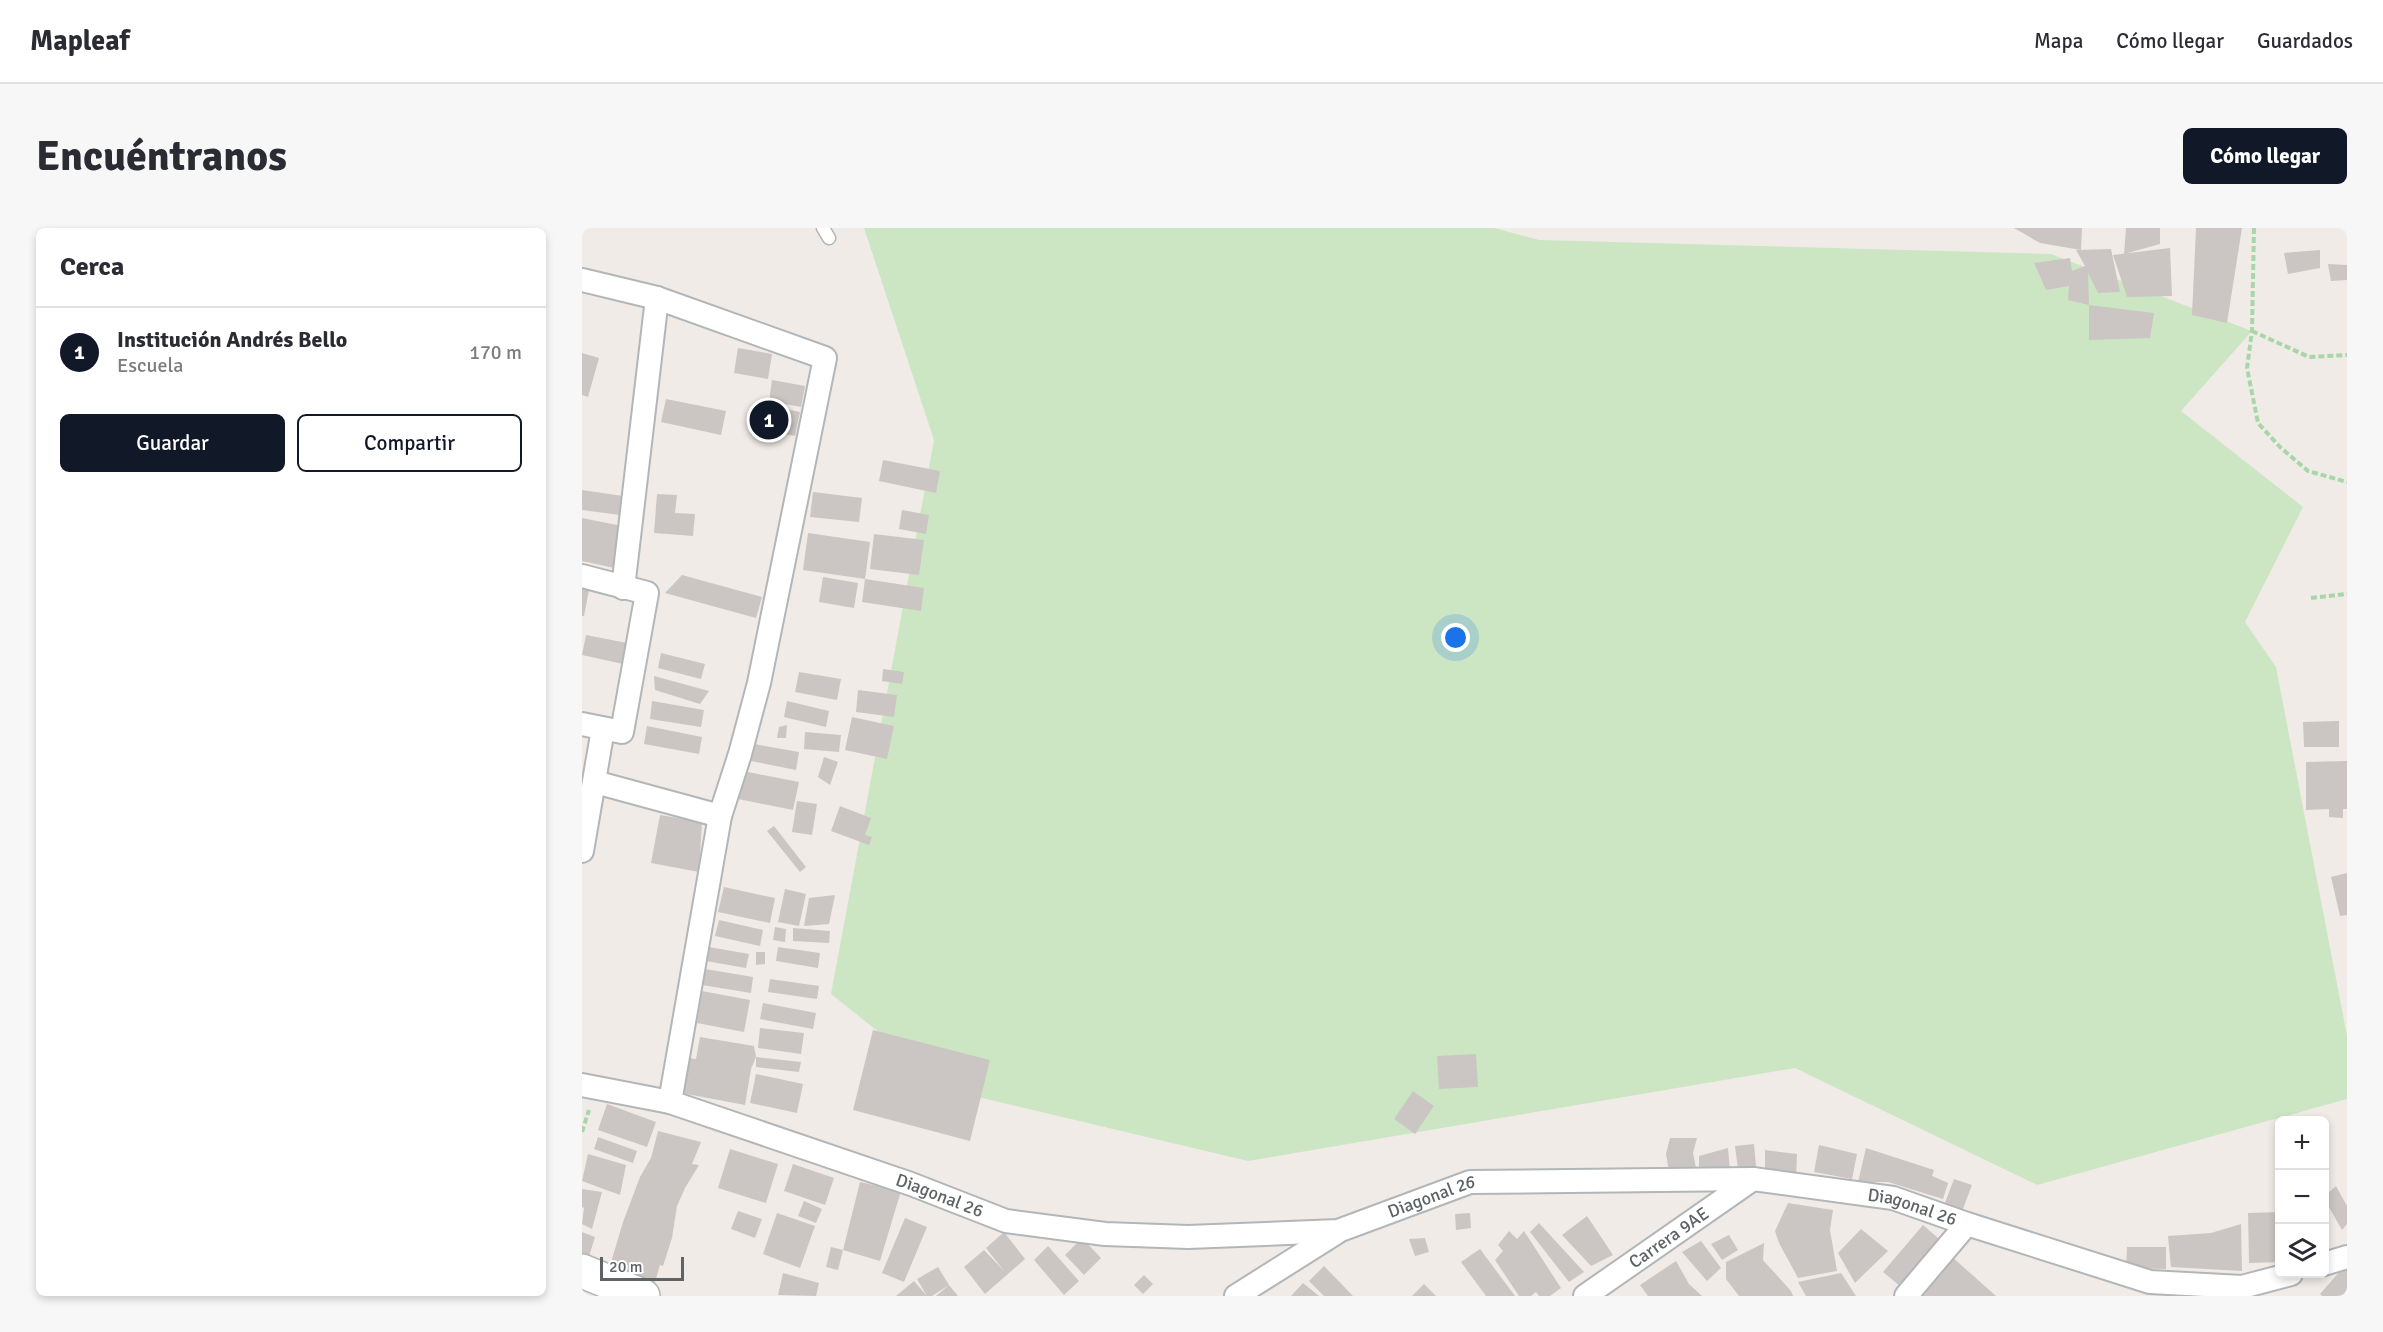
<!DOCTYPE html>
<html lang="es">
<head>
<meta charset="utf-8">
<style>
  body { margin:0; font-family:Signika,sans-serif; background:#f7f7f7; color:#2b2b33 }
  .controls { position:absolute; right:18px; bottom:18px; display:grid; overflow:hidden; border-radius:9px; box-shadow:0 3px 9px #0003 }
  .controls button { width:54px; height:54px; display:grid; place-items:center; padding:0; border:0; border-bottom:2px solid #e1e1e2; background:#fff; color:#2b2b33; font:30px sans-serif }
  .scale { position:absolute; left:18px; bottom:15px; width:84px; box-sizing:border-box; padding-left:6px; border:3px solid #5e6466; border-top:0; font-size:16px; line-height:21px; white-space:nowrap; color:#5e6466; -webkit-text-stroke:4px #fff; paint-order:stroke }
  .you { position:absolute; left:874px; top:410px; width:21px; height:21px; margin:-15px; border:4px solid #fff; border-radius:50%; background:#1a73e8; box-shadow:0 0 0 9px #1a73e833 }
  .badge { display:grid; place-items:center; width:39px; height:39px; border-radius:50%; background:#111827; color:#fff; font-size:20px; font-weight:700 }
  .pin { position:absolute; translate:-50% -50%; border:3px solid #fff; box-shadow:0 2px 6px #0006 }
  .list { margin:0; padding:0; list-style:none }
  h2 { display:flex; justify-content:space-between; align-items:center; height:78px; margin:0; padding:0 24px; font-size:26px }
  h2 small { font-size:20px; font-weight:400; color:#7c7c81 }
  .list li { display:grid; grid-template-columns:39px 1fr auto; gap:18px; align-items:center; box-sizing:border-box; height:90px; padding:0 24px; border-top:2px solid #e1e1e2 }
  .list b { display:block; font-size:22px; white-space:nowrap }
  .list p { margin:0; font-size:20px; white-space:nowrap; color:#7c7c81 }
  .list em { font-size:20px; font-style:normal; color:#7c7c81 }
  .actions { display:flex; gap:12px; padding:18px 24px }
  .actions a { flex:1; padding:14px 0; border:2px solid #111827; border-radius:9px; text-align:center; font-size:21px; color:#111827 }
  .actions .main { background:#111827; color:#fff }
  .icon { flex:none; width:33px; height:33px; fill:none; stroke:currentColor; stroke-width:2; stroke-linecap:round; stroke-linejoin:round }
  .map { position:relative; flex:none; width:1765px; height:1068px; overflow:hidden; border-radius:9px }
  header { display:flex; align-items:center; gap:36px; box-sizing:border-box; height:84px; padding:0 30px; background:#fff; border-bottom:2px solid #e1e1e2 }
  header strong { font-size:28px }
  nav { display:flex; gap:33px; margin-inline-start:auto; font-size:21px }
  .intro { display:flex; align-items:center; justify-content:space-between; box-sizing:border-box; height:144px; padding:0 36px }
  h1 { margin:0; font-size:42px }
  .button { padding:15px 27px; border-radius:9px; background:#111827; color:#fff; font-size:21px; font-weight:700 }
  main { display:flex; gap:36px; padding:0 36px }
  aside { flex:1; background:#fff; border-radius:9px; box-shadow:0 3px 9px #0003 }
  .map>svg:first-child { display:block }
</style>
</head>
<body>
<header>
<strong>Mapleaf</strong>
<nav><a>Mapa</a><a>Cómo llegar</a><a>Guardados</a></nav>
</header>
<div class="intro"><h1>Encuéntranos</h1><a class="button">Cómo llegar</a></div>
<main>
<aside>
<h2>Cerca<small></small></h2>
<ul class="list">
<li><span class="badge">1</span><div><b>Institución Andrés Bello</b><p>Escuela</p></div><em>170 m</em></li>
</ul>
<div class="actions"><a class="main">Guardar</a><a>Compartir</a></div>
</aside>
<div class="map">
<svg width="1765" height="1068" viewBox="0 0 1765 1068">
  <rect width="100%" height="100%" fill="#f0ebe6"/>
  <!-- green -->
  <path fill="#cce6c4" d="M282,0H912L957,12L1469,26L1670,103L1599,183L1721,279L1663,394L1694,439L1765,808V871L1455,957L1213,840L666,933L371,863L249,766L352,212Z"/>
  <!-- building -->
  <path fill="#cbc6c3" d="M1432,0H1500L1499,22L1458,15Z
    M1544,0H1578V16L1542,26Z
    M1614,0H1660L1645,95L1610,87Z
    M1588,20L1590,68L1545,69L1531,27Z
    M1529,21L1538,64L1516,65L1506,45L1507,77L1486,72L1487,58L1464,62L1452,35L1488,30L1490,43L1503,38L1494,22Z
    M1738,22V40L1706,46L1702,25Z
    M1746,36L1765,37V52L1749,53Z
    M1507,77L1572,85L1568,110L1507,112Z
    M156,120L190,126L186,151L152,145Z
    M0,125L17,130L6,169L0,167Z
    M190,152L223,158L219,179L187,173Z
    M84,171L144,183L139,207L79,194Z
    M174,175L218,184L213,208L169,200Z
    M301,232L358,243L354,265L297,253Z
    M0,262L41,268L38,287L0,282Z
    M231,264L280,270L277,294L228,289Z
    M75,266L95,267L93,285L113,286L111,308L72,305Z
    M320,282L347,287L344,306L317,301Z
    M0,290L45,299L37,341L0,333Z
    M226,305L288,314L283,351L221,342Z
    M292,306L342,312L337,347L288,341Z
    M100,347L180,369L174,390L83,365Z
    M241,349L276,355L272,380L237,374Z
    M283,351L342,360L339,383L280,374Z
    M0,361L7,362L2,388H0Z
    M4,407L45,415L41,436L0,427Z
    M79,425L123,436L119,451L76,440Z
    M301,441L322,444L320,456L300,453Z
    M217,444L259,451L255,472L213,464Z
    M72,448L127,463L118,476L73,462Z
    M276,462L315,467L312,489L274,484Z
    M70,473L122,482L119,499L68,491Z
    M205,473L247,483L244,499L202,489Z
    M270,489L312,498L305,531L263,522Z
    M1757,493V519H1722L1721,494Z
    M205,497L204,510H195L197,499Z
    M65,498L120,509L117,526L62,516Z
    M223,504L259,507L257,524L222,521Z
    M172,516L217,524L214,542L169,533Z
    M242,529L256,534L248,557L236,549Z
    M1765,533V581H1761V590L1747,589V581L1724,582V534Z
    M161,543L217,554L211,582L156,571Z
    M215,573L235,576L230,607L210,604Z
    M258,578L289,590L283,607L290,609L287,617L249,603Z
    M78,587L120,594L117,644L69,635Z
    M192,598L224,639L218,644L185,603Z
    M1765,645V687L1758,688L1749,649Z
    M142,659L193,670L188,695L136,684Z
    M203,661L224,666L217,698L196,694Z
    M253,667L247,696L222,698L227,670Z
    M137,692L181,702L178,718L133,708Z
    M193,699L204,701L203,714L191,712Z
    M211,700L248,703L247,715L211,713Z
    M127,719L167,726L164,740L124,733Z
    M196,719L238,725L236,740L194,733Z
    M174,724H183V736L174,737Z
    M123,741L171,749L169,765L120,757Z
    M188,751L237,758L235,771L186,764Z
    M120,763L168,772L162,804L115,795Z
    M181,775L234,785L231,801L178,791Z
    M178,800L222,805L219,826L176,820Z
    M291,802L408,832L388,913L271,882Z
    M118,809L172,818L174,829L219,834L217,844L174,839V829L169,841L163,877L94,864L100,829L114,831Z
    M894,826L896,859L857,861L855,828Z
    M174,846L221,856L215,885L168,875Z
    M831,863L852,878L833,906L812,891Z
    M25,876L74,894L65,919L16,902Z
    M76,903L119,914L110,936L117,937L103,960L95,978L90,1010L81,1038L78,1037L69,1068L25,1048L41,994L58,949L69,930Z
    M16,909L55,923L51,935L12,921Z
    M1088,910H1115L1111,925L1115,945L1088,949L1084,926Z
    M1172,916L1174,938L1156,941L1153,918Z
    M1237,917L1275,926L1270,951L1232,944Z
    M1146,920L1148,943L1117,949V928Z
    M1284,920L1352,942L1350,948L1366,955L1361,971L1306,954H1276Z
    M148,921L196,936L184,975L136,960Z
    M1183,922L1215,926L1214,950L1183,944Z
    M6,926L44,937L38,967L0,953Z
    M211,936L252,950L243,977L202,963Z
    M1372,951L1390,957L1379,986L1361,980Z
    M278,954L319,963L298,1033L261,1022L256,1042L244,1039L249,1019L261,1022Z
    M1754,958L1765,978V996L1760,1002L1743,972V968Z
    M0,961L20,964L10,1001L0,996L2,980L0,979Z
    M222,973L240,981L234,995L216,988Z
    M1206,975L1251,982L1248,1002L1255,1043L1216,1050L1197,1015L1193,1003Z
    M156,983L180,991L173,1010L149,1001Z
    M1698,984V1034L1667,1035L1666,985Z
    M195,985L233,998L218,1040L181,1026Z
    M888,985L889,1000L874,1002L873,986Z
    M1005,988L1031,1027L1009,1038L980,1007Z
    M323,990L345,999L322,1054L300,1045Z
    M957,995L1002,1044L987,1054L948,1004Z
    M1659,996L1660,1043L1589,1039L1586,1008L1629,1005Z
    M1341,997L1364,1017L1324,1063L1301,1044Z
    M1279,1001L1306,1023L1273,1055L1256,1025Z
    M927,1003L935,1011L942,1003L979,1060L968,1068H957L954,1064L949,1068H937L913,1032L921,1023L916,1017Z
    M0,1004L13,1009L4,1038L0,1036Z
    M422,1004L443,1031L403,1066L382,1039L402,1022L422,1043L404,1020Z
    M1147,1007L1156,1022L1140,1032L1129,1016Z
    M500,1010L519,1030L502,1047L483,1027Z
    M843,1010L847,1024L833,1028L827,1011Z
    M1119,1013L1139,1040L1125,1053L1100,1024Z
    M1182,1015L1181,1032L1209,1063L1211,1068H1157L1144,1051V1034Z
    M466,1018L497,1053L482,1067L452,1032Z
    M1545,1019H1584V1041L1544,1040Z
    M898,1021L933,1068H904L879,1034Z
    M1369,1028L1414,1068H1334Z
    M1094,1033L1107,1056L1120,1068H1066L1058,1057Z
    M1765,1035V1068H1740L1738,1066Z
    M742,1038L771,1068H742L727,1053Z
    M356,1039L367,1057L350,1068H345L335,1051Z
    M201,1045L237,1055L234,1068L196,1067Z
    M1259,1045L1274,1068H1224L1216,1054Z
    M562,1047L571,1056L561,1066L552,1057Z
    M332,1053L345,1068H314Z
    M721,1055L737,1068H709Z
    M842,1056L854,1068H830Z
    M367,1057L376,1068H354Z"/>
  <g fill="none" stroke-linecap="round" stroke-linejoin="round">
    <defs>
      <path id="service" d="M241,0L247,10"/>
      <g id="minor">
        <path d="M0,52L75,70L243,130L177,455L158,526L138,588L88,874"/>
        <path d="M0,348L65,365L40,504L0,496"/>
        <path d="M41,360L75,70"/>
        <path d="M13,554L138,588"/>
        <path d="M0,623L21,501"/>
        <path id="s1" d="M0,857L88,874L329,956L424,993L523,1006L606,1009L756,1003L888,954L1171,951L1311,970L1385,996L1568,1054L1660,1059L1709,1046"/>
        <path d="M1742,1036L1765,1029"/>
        <path d="M654,1068L754,1005"/>
        <path id="s2" d="M1003,1068L1171,951"/>
        <path d="M1324,1068L1385,996"/>
      </g>
      <path id="secondary" d="M0,1043L61,1068"/>
    </defs>
    <!-- service casing -->
    <use href="#service" stroke="#b2b6b8" stroke-width="15"/>
    <!-- minor casing -->
    <use href="#minor" stroke="#b2b6b8" stroke-width="26"/>
    <!-- secondary casing -->
    <use href="#secondary" stroke="#b1b5b8" stroke-width="36"/>
    <!-- path -->
    <path stroke="#a7d7a8" stroke-width="4" stroke-dasharray="6 3" stroke-linecap="butt" d="M1672,0L1670,103L1665,140L1676,195L1698,219L1726,243L1765,254
      M1670,103L1727,129L1765,127
      M1729,370L1765,366
      M0,904L7,882"/>
    <!-- service -->
    <use href="#service" stroke="#fff" stroke-width="12"/>
    <!-- minor -->
    <use href="#minor" stroke="#fff" stroke-width="22"/>
    <!-- secondary -->
    <use href="#secondary" stroke="#fff" stroke-width="33"/>
  </g>
  <g text-anchor="middle" dominant-baseline="central" stroke-width="4.5" stroke-linejoin="round" paint-order="stroke">
    <!-- street labels -->
    <g font-size="18" fill="#5e6466" stroke="#fff">
      <text stroke="none"><textPath href="#s1" startOffset="375">Diagonal 26</textPath></text>
      <text stroke="none"><textPath href="#s1" startOffset="879">Diagonal 26</textPath></text>
      <text stroke="none"><textPath href="#s1" startOffset="1365">Diagonal 26</textPath></text>
      <text stroke="none"><textPath href="#s2" startOffset="102">Carrera 9AE</textPath></text>
    </g>
  </g>
</svg>
<div class="controls">
<button>+</button>
<button>−</button>
<button><svg class="icon" aria-label="layers" viewBox="0 0 24 24"><path d="M12 4l9 5-9 5-9-5zM3 14l9 5 9-5"/></svg></button>
</div>
<div class="scale">20 m</div>
<div class="you"></div>
<div class="pin badge" style="left:187px;top:192px">1</div>
</div>
</main>
</body>
</html>
